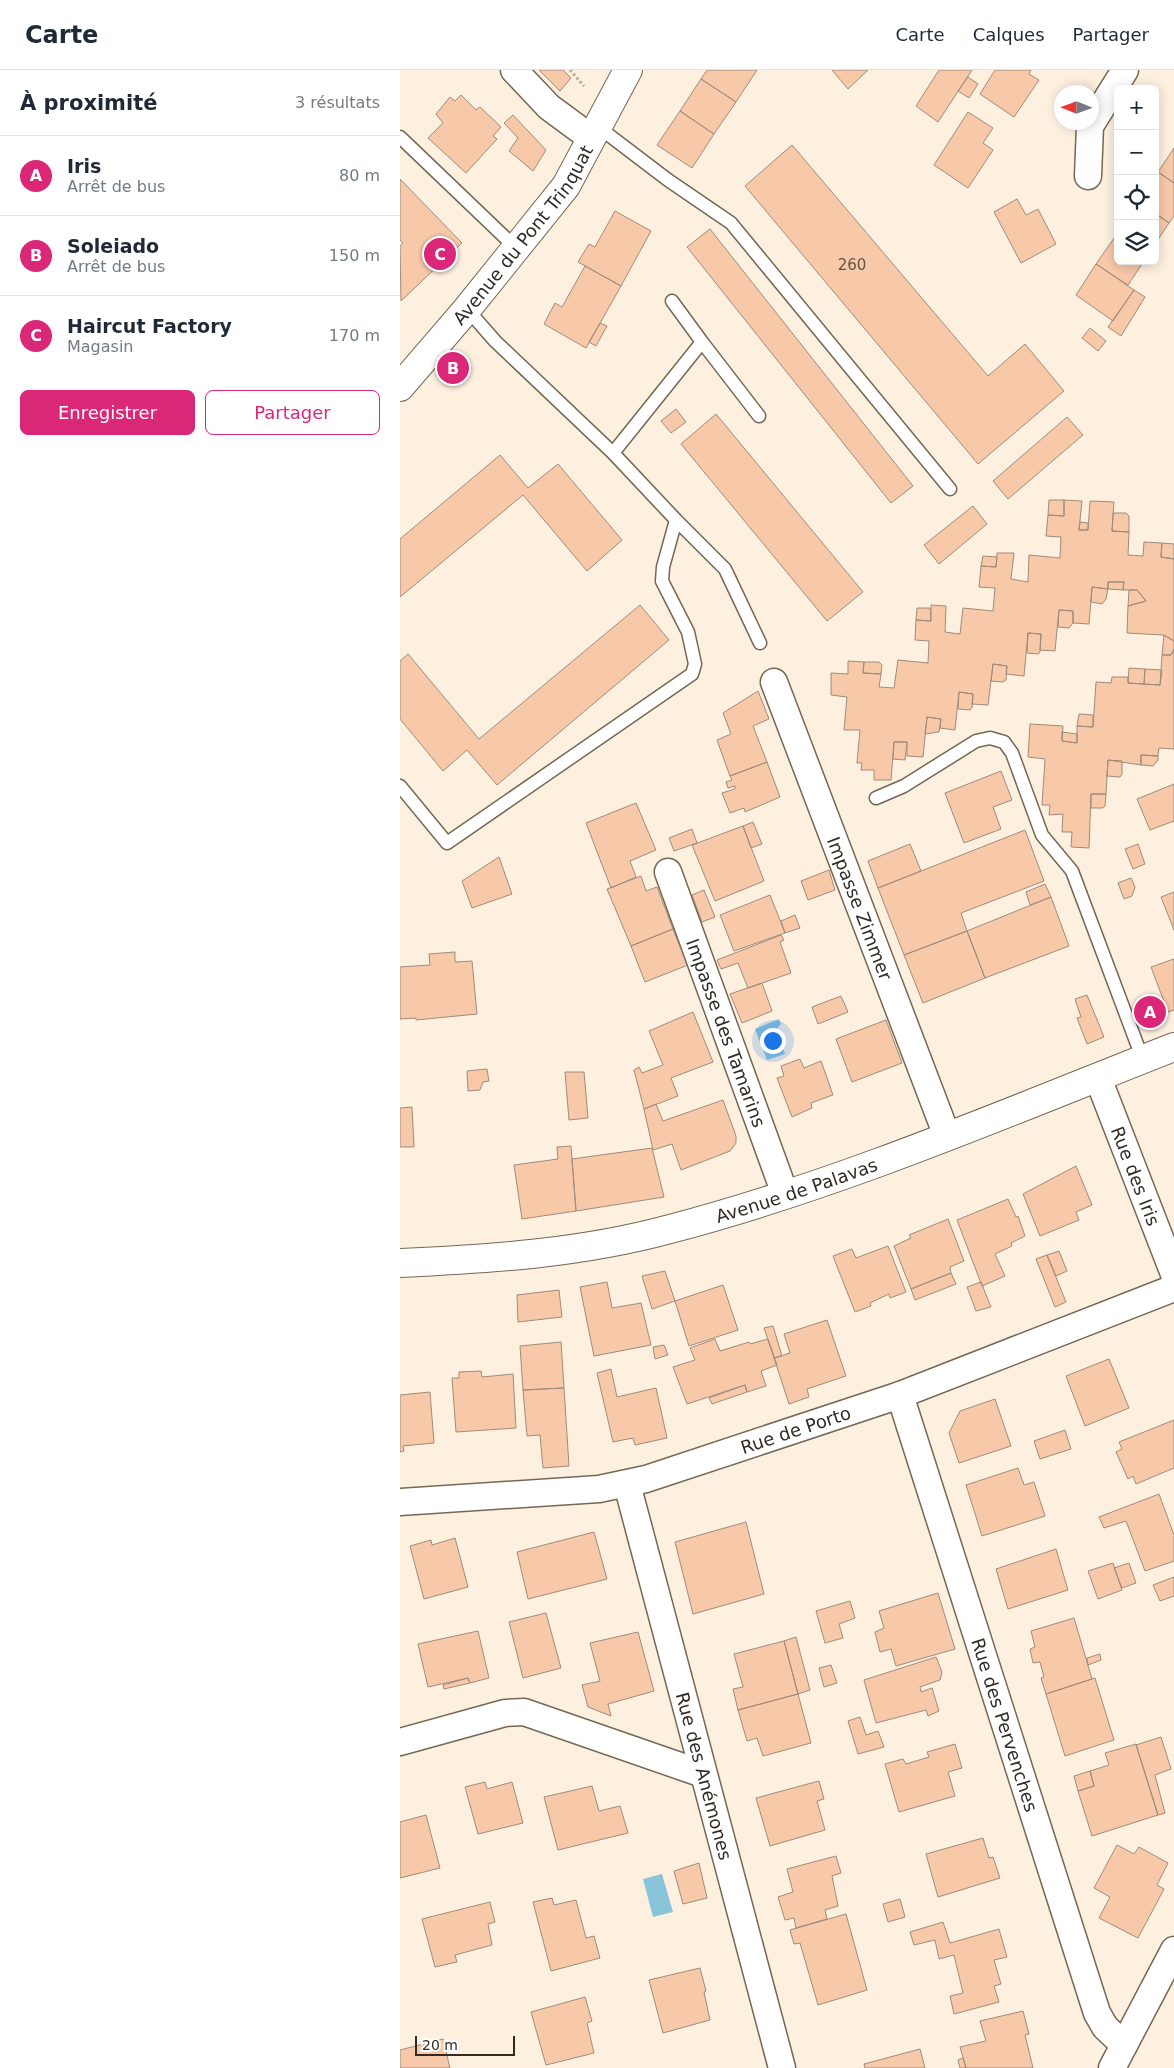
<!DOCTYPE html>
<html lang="fr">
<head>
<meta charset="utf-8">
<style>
  body { margin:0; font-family:"DejaVu Sans",sans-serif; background:#f2f2f3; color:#1f2937 }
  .controls { position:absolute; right:15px; top:15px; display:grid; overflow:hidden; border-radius:8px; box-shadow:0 2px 12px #0003 }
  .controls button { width:45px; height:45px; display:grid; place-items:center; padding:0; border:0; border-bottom:1px solid #e0e1e3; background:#fff; color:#1f2937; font:25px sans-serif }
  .compass { position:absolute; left:654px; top:15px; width:45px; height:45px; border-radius:50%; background:#fff; box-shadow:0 2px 12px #0003; rotate:271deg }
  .scale { position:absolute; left:15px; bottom:12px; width:100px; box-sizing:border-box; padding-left:5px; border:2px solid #312b23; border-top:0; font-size:14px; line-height:18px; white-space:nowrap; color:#312b23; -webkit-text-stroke:4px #fff; paint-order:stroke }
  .you { position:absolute; left:372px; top:970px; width:18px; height:18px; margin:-12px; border:4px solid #fff; border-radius:50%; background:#1a73e8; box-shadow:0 0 0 8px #1a73e833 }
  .badge { display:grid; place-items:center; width:32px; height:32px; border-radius:50%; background:#db2777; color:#fff; font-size:16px; font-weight:700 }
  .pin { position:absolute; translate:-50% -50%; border:2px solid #fff; box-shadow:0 1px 5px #0006 }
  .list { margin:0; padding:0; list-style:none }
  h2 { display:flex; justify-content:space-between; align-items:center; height:65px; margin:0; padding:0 20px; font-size:21px }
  h2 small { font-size:16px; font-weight:400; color:#747a83 }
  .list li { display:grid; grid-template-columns:32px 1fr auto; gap:15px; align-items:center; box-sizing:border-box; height:80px; padding:0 20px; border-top:1px solid #e0e1e3 }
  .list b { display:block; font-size:19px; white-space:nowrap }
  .list p { margin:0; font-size:16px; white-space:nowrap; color:#747a83 }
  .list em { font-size:16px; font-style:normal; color:#747a83 }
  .actions { display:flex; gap:10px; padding:15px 20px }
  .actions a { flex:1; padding:11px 0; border:1px solid #db2777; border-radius:8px; text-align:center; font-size:18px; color:#db2777 }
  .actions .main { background:#db2777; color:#fff }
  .icon { flex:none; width:28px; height:28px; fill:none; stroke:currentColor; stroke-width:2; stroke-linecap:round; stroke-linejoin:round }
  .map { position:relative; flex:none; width:774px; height:1998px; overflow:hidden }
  header { display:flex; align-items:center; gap:30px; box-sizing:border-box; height:70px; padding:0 25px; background:#fff; border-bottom:1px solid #e0e1e3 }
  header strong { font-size:24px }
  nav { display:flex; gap:28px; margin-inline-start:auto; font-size:18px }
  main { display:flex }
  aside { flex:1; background:#fff }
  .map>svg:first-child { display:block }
</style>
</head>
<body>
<header>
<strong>Carte</strong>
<nav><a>Carte</a><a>Calques</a><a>Partager</a></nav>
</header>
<main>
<aside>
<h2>À proximité<small>3 résultats</small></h2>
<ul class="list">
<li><span class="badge">A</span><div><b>Iris</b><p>Arrêt de bus</p></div><em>80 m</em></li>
<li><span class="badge">B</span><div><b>Soleiado</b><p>Arrêt de bus</p></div><em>150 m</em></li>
<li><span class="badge">C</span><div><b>Haircut Factory</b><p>Magasin</p></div><em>170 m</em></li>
</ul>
<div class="actions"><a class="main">Enregistrer</a><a>Partager</a></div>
</aside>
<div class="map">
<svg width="774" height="1998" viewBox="0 0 774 1998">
  <rect width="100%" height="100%" fill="#fef0df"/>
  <!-- water -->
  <path fill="#89c4db" d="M379,949L381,954L376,960L385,984L367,990L355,959Z
    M262,1804L273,1842L253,1847L243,1809Z"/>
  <!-- building -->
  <path fill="#f8c9a9" stroke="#a08a7b" d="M139,0H163L171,8L160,21Z
    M307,0H357L336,32L301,9Z
    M432,0H468L448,19Z
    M539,0H572L538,52L516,36Z
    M595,0H631L629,4L639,10L614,47L580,24Z
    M568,7L578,14L569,28L558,21Z
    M301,9L336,32L314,64L280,41Z
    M61,25L76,40L80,37L101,57L93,66L97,69L66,103L28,68L43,53L36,44L50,27L55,31Z
    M280,41L314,64L292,98L257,75Z
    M568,42L593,58L583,73L593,80L568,118L534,95Z
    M113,45L146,80L133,101L109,81L118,68L104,53Z
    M392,75L588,306L625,274L664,321L578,394L345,116Z
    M774,78V113L758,102Z
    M758,102L774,113V146L769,153L755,143V106Z
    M0,109L62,173L1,231L0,176L3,173L0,170Z
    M617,129L626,145L638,139L656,174L621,193L594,142Z
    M215,141L251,161L221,216L178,192L189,174L195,177Z
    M755,143L769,153L755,174Z
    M310,159L513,416L491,433L287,177Z
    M717,164L718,191H744L728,215L696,194Z
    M696,194L734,220L713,251L676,225Z
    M185,196L221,216L186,278L144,254L155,233L162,237Z
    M734,220L745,227L721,266L708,257Z
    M200,253L207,256L196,276L189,272Z
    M690,258L706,271L698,281L682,268Z
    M56,289L61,293L49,306L44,302Z
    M276,339L286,352L271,363L261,351Z
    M316,344L463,522L427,551L281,374Z
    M667,347L683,365L608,429L593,411Z
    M100,385L128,418L158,394L222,470L187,501L123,425L0,527V469Z
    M649,430H664V446L648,445Z
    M664,430L682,431L679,460H688L690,431L714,432L712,461L729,462L728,485L743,486L744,472L762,473L761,487L774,489V571L764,565L727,563L728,536L746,531L737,520H723L724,512H708V519L692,517L689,554L673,553V541L659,540L655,581L640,580L641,564L628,563L624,606L606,604L607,596L593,594L588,635L572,634L573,624L559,622L555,660L540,658L541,649L527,647L523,687L507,686V672H494L491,710H474V700H461L462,693H457L460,660H444L447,627L431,625V603L448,604V591L464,592L463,603L481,604L479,617L494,618L498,590L528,593L529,571L515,570L516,550L531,551V535L546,536L545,562L560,564L563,538L593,541L595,518L579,517L581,496L596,497L597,483H614L611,509L628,512L629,485L660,488L661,467L646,466L648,445L664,446Z
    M573,436L587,454L539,494L524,475Z
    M713,443H726L729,446V462L712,461Z
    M680,452L688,453V460H679Z
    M762,473L774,474V489L761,487Z
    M583,486L597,487L596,497L581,496Z
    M708,512H724L723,520L708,519Z
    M692,517L708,519L706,529L702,534L691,532Z
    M729,520H737L746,531L728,536Z
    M240,535L269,570L97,715L67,680L43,701L0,649V591L8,584L79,669Z
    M517,538H530L531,551L516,550Z
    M659,540L673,541V553L669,558L658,557Z
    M628,563L641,564L640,582L638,584L627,583Z
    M764,565L774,571V579L771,585H762Z
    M774,579V679L759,678L758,686L741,685V695L708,690L706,724H691L689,778L671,777L672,762H662L663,744L649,745L650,735H642L645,689L628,687L630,654L663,656L662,671L677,673V656L693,657L696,612L711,613L712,607H728V613L760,615L762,585H771Z
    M464,592H479L482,595L481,604L463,603Z
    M593,594L607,596L606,610L603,612L591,611Z
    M729,598L745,599L744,614L728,613Z
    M745,599L762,600L760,615L744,614Z
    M358,621L369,649L353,656L367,692L330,706L317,670L331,664L323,643Z
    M559,622L573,624L572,638L570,640L558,639Z
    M679,644L693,645V657L677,656Z
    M527,647L541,649L539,662L525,664Z
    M662,662L677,664V673L662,671Z
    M494,672H507L505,690L493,689Z
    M741,685L758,686V690L753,696L741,695Z
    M708,690L722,691V704L720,707L707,706Z
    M367,692L380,727L345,742L344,738L330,743L322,723L335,719V716L328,718L326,712L332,710L330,706Z
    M601,701L612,730L593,737L601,759L564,773L545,723Z
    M774,714V751L750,760L737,729Z
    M691,724H706L705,736L703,738H691Z
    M236,733L256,780L230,791L236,807L211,818L186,753Z
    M353,752L362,774L351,778L343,756Z
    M343,756L364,811L315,831L292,775Z
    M292,759L297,773L274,781L269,768Z
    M625,760L644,811L561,843L567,861L504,885L478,818Z
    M510,774L521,801L478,818L468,791Z
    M738,774L745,794L733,799L725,779Z
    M99,787L112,824L72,838L62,811Z
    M429,800L435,820L408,830L401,811Z
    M241,806L246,821L257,817L273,859L231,876L207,819Z
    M731,808L735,817L732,826L724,829L718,813Z
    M645,814L651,827L630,835L626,822Z
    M304,820L315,847L302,852L292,825Z
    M774,822V860L761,827Z
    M370,825L385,863L334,881L320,845Z
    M651,827L669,876L585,908L567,861Z
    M395,845L400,858L385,863L381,851Z
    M273,859L288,895L245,912L231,876Z
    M567,861L585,908L523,933L504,885Z
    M381,865L384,870L380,872L391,903L348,918L338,893L321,899L317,890Z
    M55,882V892L72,891L77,944L16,950V948L0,949V897L30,895L29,884Z
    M774,889V940L768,942L751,897Z
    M362,913L372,941L342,953L330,924Z
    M687,925L704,967L687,974L677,948L681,947L675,929Z
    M441,926L448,942L418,954L412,937Z
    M293,942L313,992L271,1008L278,1026L244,1039L234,1000L239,997L242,1003L263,995L249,961Z
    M486,950L502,993L452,1012L436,969Z
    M400,989L404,998L421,991L433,1025L411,1033L412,1038L392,1047L377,1008L384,1006L381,996Z
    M87,999L89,1011L83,1012L80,1020L68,1021L67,1001Z
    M165,1002H184L188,1048L169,1050Z
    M323,1030L336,1066V1073L330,1081L281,1100L272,1074L253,1080L244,1039L256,1034L263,1051Z
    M12,1037L14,1077H0V1038Z
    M171,1076L176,1141L122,1149L114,1095L158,1089L157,1077Z
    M252,1078L264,1127L176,1141L172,1089Z
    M676,1096L692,1135L676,1142L679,1150L640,1166L623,1124Z
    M608,1129L616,1147L618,1146L625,1166L611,1173L612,1176L595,1184L605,1206L582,1216L557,1150Z
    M548,1149L564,1191L550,1197L551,1203L511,1219L494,1176L511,1168L509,1165Z
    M488,1176L506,1222L490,1228L489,1224L470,1233L471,1236L455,1242L433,1186L452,1179L456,1188Z
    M659,1181L667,1201L656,1206L647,1185Z
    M647,1185L666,1232L655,1237L636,1189Z
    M265,1201L275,1231L252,1239L242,1206Z
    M551,1203L556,1214L515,1230L511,1219Z
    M207,1212L212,1238L241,1233L251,1275L194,1286L180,1217Z
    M581,1212L591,1237L576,1241L567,1217Z
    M323,1215L338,1260L289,1276L275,1231Z
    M159,1220L162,1247L118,1252L117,1225Z
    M427,1250L446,1306L407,1319L409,1327L389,1334L374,1288L390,1283L384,1264Z
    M373,1256L382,1286L374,1288L364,1258Z
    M315,1269L320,1281L349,1272L350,1274L368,1269L377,1295L361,1301L366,1316L347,1322L345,1315L287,1334L273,1297L295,1290L290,1278Z
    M161,1272L164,1318L123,1320L120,1276Z
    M264,1275L268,1285L255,1289L253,1277Z
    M709,1289L729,1338L685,1356L666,1306Z
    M211,1299L217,1327L256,1318L267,1368L235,1375L233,1368L213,1372L197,1303Z
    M81,1301L82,1307L113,1304L116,1358L56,1362L52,1308H59V1302Z
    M345,1315L347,1322L312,1334L309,1328Z
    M164,1318L169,1396L143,1398L140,1365L127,1366L123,1320Z
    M30,1322L34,1373L3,1376L4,1381L0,1382V1325Z
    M595,1329L611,1376L559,1393L549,1363L560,1341Z
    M774,1350V1398L736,1414L733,1406L728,1409L716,1382L722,1379L719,1372Z
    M665,1360L671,1379L640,1389L634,1371Z
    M618,1398L624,1415L634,1412L645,1446L582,1466L566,1415Z
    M759,1424L774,1465V1491L745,1501L726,1451L704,1458L699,1447Z
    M346,1452L364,1524L293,1544L275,1472Z
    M194,1462L207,1509L128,1529L117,1482Z
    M55,1468L68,1517L24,1529L10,1476L31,1470L32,1475Z
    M656,1479L668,1520L608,1539L596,1499Z
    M713,1493L722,1520L698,1529L688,1501Z
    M729,1493L736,1513L722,1518L714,1498Z
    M774,1507V1526L760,1531L753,1515Z
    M538,1523L555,1579L496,1596L491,1579L480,1582L475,1562L484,1558L479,1541Z
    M450,1531L455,1548L439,1554L443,1568L425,1573L416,1541Z
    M146,1543L161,1598L123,1608L109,1552Z
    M674,1548L692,1609L646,1624L641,1608L644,1607L640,1592L633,1593L630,1579L635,1577L631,1561Z
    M78,1561L89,1608L70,1613L68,1608L28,1617L18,1574Z
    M238,1562L254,1621L208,1634L211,1646L188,1637L182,1615L200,1611L190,1573Z
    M396,1567L410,1620L398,1624L384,1571Z
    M384,1571L398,1624L338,1640L333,1619L343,1617L334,1584Z
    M700,1584L701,1590L688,1595L687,1588Z
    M536,1587L542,1602L540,1610L520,1617L521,1622L532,1618L539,1641L528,1646L526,1640L476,1653L464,1610Z
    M431,1595L437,1613L424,1617L419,1598Z
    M68,1608L70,1613L44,1619L43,1615Z
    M695,1608L714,1670L665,1686L646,1624Z
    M398,1624L411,1673L363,1686L357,1668L347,1671L338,1640Z
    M460,1647L466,1665L478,1661L484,1677L458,1684L448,1651Z
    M761,1667L771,1699L755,1705L765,1743L758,1745L736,1675Z
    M555,1674L562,1698L548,1702L555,1726L499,1742L485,1694L503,1689L506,1694L529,1687L527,1682Z
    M736,1674L758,1745L692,1766L678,1721L694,1716L690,1701L709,1695L705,1683Z
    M690,1701L694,1716L678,1721L674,1706Z
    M419,1711L424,1729L417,1731L425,1760L370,1776L356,1728Z
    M85,1712L87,1719L112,1712L123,1753L78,1764L65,1717Z
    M192,1716L199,1741L220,1736L228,1763L158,1780L144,1727Z
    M26,1745L40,1798L0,1808V1752Z
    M583,1768L589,1788L593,1787L600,1808L538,1827L526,1784Z
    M717,1775L734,1784L739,1777L768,1793L757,1815L764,1819L738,1868L699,1848L710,1827L694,1818Z
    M436,1786L441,1803L432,1806L438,1836L425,1840L427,1849L396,1858L394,1848L385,1850L378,1827L393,1822L387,1799Z
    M299,1793L307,1828L283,1834L274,1801Z
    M152,1828L154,1835L176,1830L186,1868L194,1866L200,1888L151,1901L133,1832Z
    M500,1829L505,1847L488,1852L483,1834Z
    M90,1832L95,1852L88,1854L92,1875L55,1885L57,1892L35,1897L22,1849Z
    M446,1844L467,1920L418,1935L400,1873L394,1874L390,1860Z
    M543,1852L550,1873L599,1859L607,1887L594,1890L601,1914L594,1916L599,1932L554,1944L550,1926L563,1923L554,1885L539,1889L535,1870L514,1875L510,1862Z
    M300,1898L306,1921L304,1922L310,1950L263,1963L249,1910Z
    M185,1927L192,1951L187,1953L194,1983L146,1995L131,1942Z
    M623,1941L629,1964L625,1965L633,1998H566L560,1977L586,1971L580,1951Z
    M43,1969L50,1998H0V1980Z
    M520,1979L525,1998H465L464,1994Z
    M563,1988L566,1998H560L558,1990Z"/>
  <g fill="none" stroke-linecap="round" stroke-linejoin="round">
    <defs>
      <path id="lane" d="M197,56L268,110L331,153L550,419
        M0,67L115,177
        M272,231L302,272
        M213,383L302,272L359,346
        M276,450L325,499L360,573
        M0,716L47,773L292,604L295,594L288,562L262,511L263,497L276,450L213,383L95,271L67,239
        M476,728L504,716L576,671L590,668L604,672L612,683L642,765L672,801L743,990"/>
      <g id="street">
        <path d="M114,0L149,37L191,68"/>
        <path d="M688,106L690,56L725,0"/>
        <path id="s1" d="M374,612L547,1066"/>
        <path id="s2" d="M268,802L385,1124"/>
        <path id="s3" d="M698,1008L774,1204"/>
        <path id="s4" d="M500,1325L697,1943L705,1957L724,1975"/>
        <path id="s5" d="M227,1414L382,1998"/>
        <path id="s6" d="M0,1432L199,1419L246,1409L500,1325L774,1218"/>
        <path d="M0,1672L105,1643L124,1642L303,1704"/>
        <path d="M712,1998L774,1880"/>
      </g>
      <g id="secondary">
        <path id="s7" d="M0,317L67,239L166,116L228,0"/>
        <path id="s8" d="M0,1193C90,1189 182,1183 270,1159C442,1114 608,1042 774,977"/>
      </g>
    </defs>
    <!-- lane casing -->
    <use href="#lane" stroke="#766754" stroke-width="15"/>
    <!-- street casing -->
    <use href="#street" stroke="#766754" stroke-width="29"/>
    <!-- secondary casing -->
    <use href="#secondary" stroke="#766754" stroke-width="30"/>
    <!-- path -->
    <path stroke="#b9aea0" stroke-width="3" stroke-dasharray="2.5 2.5" stroke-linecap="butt" d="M170,0L184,16"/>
    <!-- lane -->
    <use href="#lane" stroke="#fff" stroke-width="12"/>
    <!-- street -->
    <use href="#street" stroke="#fff" stroke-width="26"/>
    <!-- secondary -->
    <use href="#secondary" stroke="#fff" stroke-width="28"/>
  </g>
  <g text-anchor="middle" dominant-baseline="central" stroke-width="4" stroke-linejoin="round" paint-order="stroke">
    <!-- number labels -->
    <g font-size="15" fill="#635244">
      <text x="452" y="195">260</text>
    </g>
    <!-- street labels -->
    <g font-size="18" fill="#312b23" stroke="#fff">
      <text stroke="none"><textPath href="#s7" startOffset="196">Avenue du Pont Trinquat</textPath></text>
      <text stroke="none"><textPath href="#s1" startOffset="242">Impasse Zimmer</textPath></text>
      <text stroke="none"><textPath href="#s2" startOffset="171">Impasse des Tamarins</textPath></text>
      <text stroke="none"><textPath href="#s3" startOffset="105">Rue des Iris</textPath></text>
      <text stroke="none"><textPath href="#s8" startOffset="405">Avenue de Palavas</textPath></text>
      <text stroke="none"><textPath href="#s6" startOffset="405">Rue de Porto</textPath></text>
      <text stroke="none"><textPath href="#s4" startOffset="346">Rue des Pervenches</textPath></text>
      <text stroke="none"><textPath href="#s5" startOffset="302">Rue des Anémones</textPath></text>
    </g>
  </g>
</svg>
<div class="controls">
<button>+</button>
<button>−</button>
<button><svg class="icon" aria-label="locate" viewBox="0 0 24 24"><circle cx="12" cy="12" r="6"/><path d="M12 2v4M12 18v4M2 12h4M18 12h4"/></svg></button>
<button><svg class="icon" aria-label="layers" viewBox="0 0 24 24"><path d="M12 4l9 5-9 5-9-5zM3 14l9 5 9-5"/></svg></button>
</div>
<svg class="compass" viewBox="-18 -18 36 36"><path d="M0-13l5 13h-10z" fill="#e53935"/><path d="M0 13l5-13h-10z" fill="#747a83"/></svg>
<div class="scale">20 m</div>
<div class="you"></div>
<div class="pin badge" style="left:750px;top:942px">A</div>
<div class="pin badge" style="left:53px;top:298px">B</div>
<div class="pin badge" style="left:40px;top:184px">C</div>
</div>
</main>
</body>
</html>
